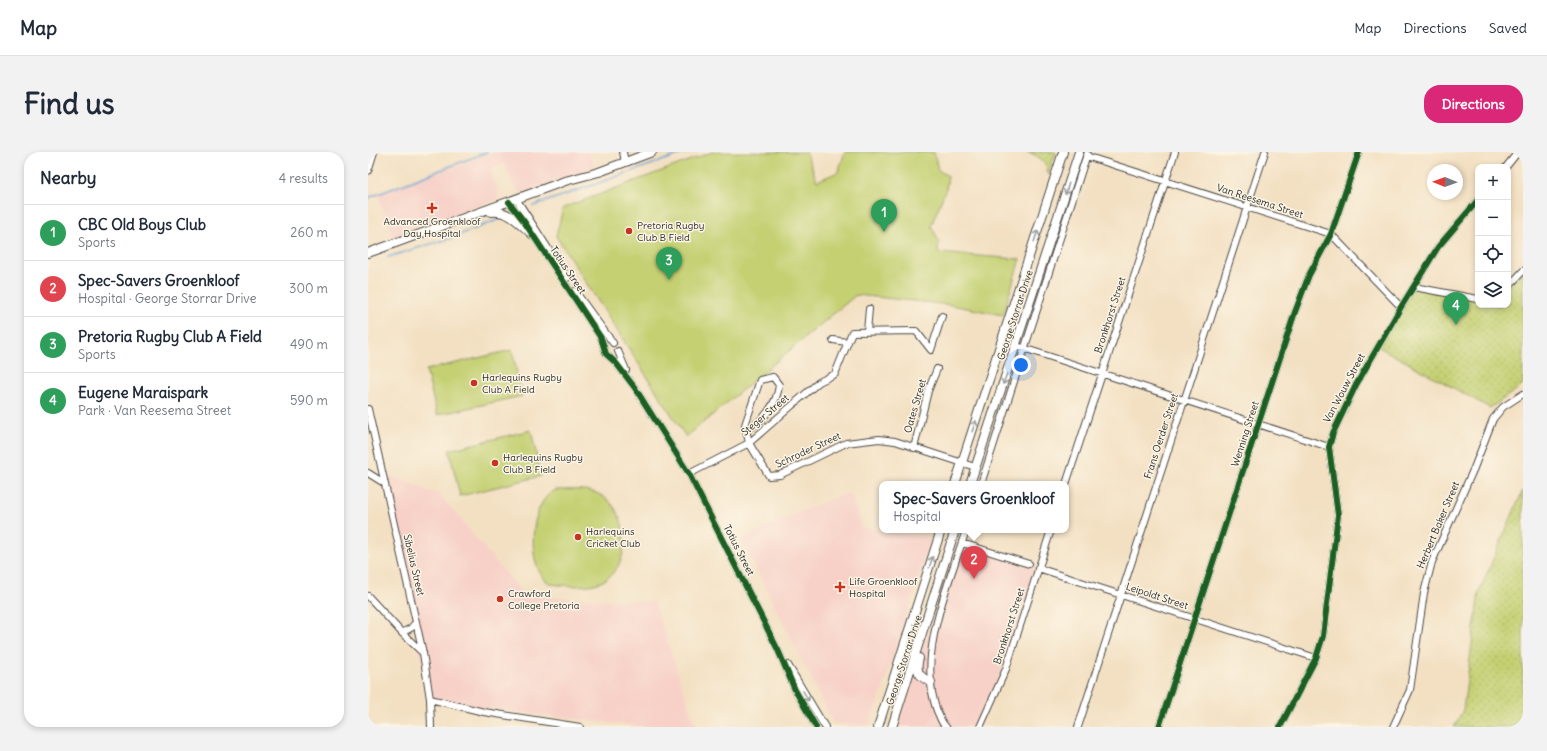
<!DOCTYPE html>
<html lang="en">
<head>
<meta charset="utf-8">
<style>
  body { margin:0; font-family:Delius,sans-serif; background:#f2f2f3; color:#1f2937 }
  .controls { position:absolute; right:12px; top:12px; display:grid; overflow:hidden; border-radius:8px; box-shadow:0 2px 6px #0003 }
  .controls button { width:36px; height:36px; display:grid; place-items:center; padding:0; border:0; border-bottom:1px solid #e0e1e3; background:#fff; color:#1f2937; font:20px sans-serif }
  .compass { position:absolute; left:1059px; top:12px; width:36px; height:36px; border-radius:50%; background:#fff; box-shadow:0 2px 6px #0003; rotate:271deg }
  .you { position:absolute; left:653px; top:213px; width:14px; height:14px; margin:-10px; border:3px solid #fff; border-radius:50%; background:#1a73e8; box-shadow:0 0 0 6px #1a73e833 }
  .badge { display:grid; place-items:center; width:26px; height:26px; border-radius:50%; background:#db2777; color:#fff; font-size:13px; font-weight:700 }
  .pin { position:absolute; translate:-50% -33px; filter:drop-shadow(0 1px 2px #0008) }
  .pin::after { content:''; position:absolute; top:21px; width:14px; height:12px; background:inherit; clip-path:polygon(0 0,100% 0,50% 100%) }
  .popup { position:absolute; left:511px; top:329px; width:190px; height:52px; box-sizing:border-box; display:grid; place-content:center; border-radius:8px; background:#fff; filter:drop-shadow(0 1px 3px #0005); font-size:13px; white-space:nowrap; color:#747a83 }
  .popup b { font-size:15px; color:#1f2937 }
  .popup::after { content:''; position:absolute; left:50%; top:100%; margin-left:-8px; border:8px solid transparent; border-top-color:#fff }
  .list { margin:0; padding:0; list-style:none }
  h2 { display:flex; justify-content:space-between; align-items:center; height:52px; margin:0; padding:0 16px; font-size:17px }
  h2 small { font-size:13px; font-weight:400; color:#747a83 }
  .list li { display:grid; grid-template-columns:26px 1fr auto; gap:12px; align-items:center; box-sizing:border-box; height:56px; padding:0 16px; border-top:1px solid #e0e1e3 }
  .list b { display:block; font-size:15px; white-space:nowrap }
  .list p { margin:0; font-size:13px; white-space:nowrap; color:#747a83 }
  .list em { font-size:13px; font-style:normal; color:#747a83 }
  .icon { flex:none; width:22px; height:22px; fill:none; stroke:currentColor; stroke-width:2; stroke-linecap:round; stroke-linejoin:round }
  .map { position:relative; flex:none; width:1155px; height:575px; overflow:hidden; border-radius:16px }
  header { display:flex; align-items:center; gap:24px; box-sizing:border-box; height:56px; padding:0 20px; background:#fff; border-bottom:1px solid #e0e1e3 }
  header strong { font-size:19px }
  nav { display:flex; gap:22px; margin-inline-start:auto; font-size:14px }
  .intro { display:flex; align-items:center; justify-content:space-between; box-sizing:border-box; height:96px; padding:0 24px }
  h1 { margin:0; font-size:28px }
  .button { padding:10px 18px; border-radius:16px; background:#db2777; color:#fff; font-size:14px; font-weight:700 }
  main { display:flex; gap:24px; padding:0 24px }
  aside { flex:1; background:#fff; border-radius:16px; box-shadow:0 2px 6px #0003 }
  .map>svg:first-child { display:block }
</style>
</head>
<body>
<header>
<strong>Map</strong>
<nav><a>Map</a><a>Directions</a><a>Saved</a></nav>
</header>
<div class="intro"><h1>Find us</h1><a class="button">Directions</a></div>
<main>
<aside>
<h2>Nearby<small>4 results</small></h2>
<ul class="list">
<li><span class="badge" style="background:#2e9e5b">1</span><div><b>CBC Old Boys Club</b><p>Sports</p></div><em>260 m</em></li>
<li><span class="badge" style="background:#e0444e">2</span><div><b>Spec-Savers Groenkloof</b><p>Hospital · George Storrar Drive</p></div><em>300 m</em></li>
<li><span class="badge" style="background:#2e9e5b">3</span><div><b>Pretoria Rugby Club A Field</b><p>Sports</p></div><em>490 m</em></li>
<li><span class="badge" style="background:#2e9e5b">4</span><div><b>Eugene Maraispark</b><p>Park · Van Reesema Street</p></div><em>590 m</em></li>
</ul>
</aside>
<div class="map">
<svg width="1155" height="575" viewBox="0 0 1155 575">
  <defs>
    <pattern id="grass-dots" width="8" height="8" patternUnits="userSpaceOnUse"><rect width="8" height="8" fill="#c4d072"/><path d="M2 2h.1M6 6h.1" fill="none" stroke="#a9b363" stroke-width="1.8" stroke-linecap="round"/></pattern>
  </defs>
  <rect width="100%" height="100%" fill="#fcf5e5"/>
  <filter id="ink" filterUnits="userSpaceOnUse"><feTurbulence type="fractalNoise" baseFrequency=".025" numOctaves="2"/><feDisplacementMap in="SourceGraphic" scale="8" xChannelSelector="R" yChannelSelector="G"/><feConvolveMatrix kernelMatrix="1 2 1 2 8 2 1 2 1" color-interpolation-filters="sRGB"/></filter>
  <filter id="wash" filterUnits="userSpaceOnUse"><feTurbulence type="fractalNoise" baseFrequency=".012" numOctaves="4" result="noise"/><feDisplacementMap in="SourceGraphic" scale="16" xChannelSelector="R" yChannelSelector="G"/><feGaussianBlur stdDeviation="0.9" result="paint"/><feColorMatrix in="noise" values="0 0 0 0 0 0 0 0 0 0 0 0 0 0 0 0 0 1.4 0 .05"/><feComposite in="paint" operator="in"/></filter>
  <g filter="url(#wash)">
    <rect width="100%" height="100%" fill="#f3e0c2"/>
    <!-- built -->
    <path fill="#f7d1c7" d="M126,0H221L226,15L154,40L150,39L145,32L136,12L122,17L131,40L129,47L25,85L10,42Z
      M15,321L72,343L157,444L286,450L328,575H280L62,550Z
      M484,342L493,375L563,386L514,539L501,573L466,572L374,388L415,367L470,344Z
      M594,391L670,416L612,575H524Z"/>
    <!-- grass -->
    <path fill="url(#grass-dots)" stroke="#787e4e" d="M659,0H688L680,22C679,9 671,4 659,0Z
      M1155,120V233L1122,256L1009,194L1045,136L1110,148V153H1140V131Z
      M1155,338V575H1086L1095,558L1111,440Z"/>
    <!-- garden -->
    <path fill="#c4d072" stroke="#787e4e" d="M344,0H438L449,29L470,20L477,0H566L570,18L580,24L578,37L563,74L571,89L570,101L652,107L635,163L583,153L488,143L318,285L188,84L195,56Z
      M144,198L154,244L69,263L58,218Z
      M163,278L173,324L92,344L81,298Z
      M188,338C201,338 216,336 228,341C261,353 267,412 235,429C221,436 198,434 183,432C157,420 160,348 188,338Z"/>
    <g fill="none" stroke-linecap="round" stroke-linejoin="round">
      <!-- stream -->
      <path stroke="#64a1d5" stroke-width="1.5" d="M0,46L119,0
        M165,54L319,0
        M20,105L83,86L137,65"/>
    </g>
  </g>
  <g filter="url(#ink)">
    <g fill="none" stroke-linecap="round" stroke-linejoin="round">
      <defs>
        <path id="minor" d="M255,0L257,10
          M718,4L963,82L1033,155
          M1138,15L1150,0
          M0,19L6,0
          M149,48L199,126
          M141,50L155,68L225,174L233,186L238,202L248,211L267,236L321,322L410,498L427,538L448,575
          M1046,135L1110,147
          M1140,135L1155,119
          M207,139L245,191
          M499,179L501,157
          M465,188L479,190
          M652,195L961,295
          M250,199L258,218
          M0,257L55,501L62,547L63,575
          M378,278C395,270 409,252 411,233L405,225L392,228L377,273L381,291L401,324L412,323L478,291L511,287L527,289L607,315
          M546,296L560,239L569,217
          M0,321L16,331
          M321,322L381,291L451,230L467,222L484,180L548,179L563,198L574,164
          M613,332L719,2
          M698,332L807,0
          M594,391L661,412
          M670,416L948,506
          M0,444L34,481L55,501
          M34,481L43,476L48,470
          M420,513L457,575
          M62,547L116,560L212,575
          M578,575C573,571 572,565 569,559C548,503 581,432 598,378
          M612,575L638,517L683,378
          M710,575L897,0
          M791,575L927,160L941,123L963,82L991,0
          M912,575L948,506L955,484L970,363L961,295L965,281L988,233L1033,155L1070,95L1110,48
          M1025,575L1042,538L1056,441L1064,410L1106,316L1125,267L1135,255L1155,242"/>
        <path id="major" d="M123,60C142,58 152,72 165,83
          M0,101L197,29L231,20L284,0
          M587,332L695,0
          M602,332L711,0
          M551,506C547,519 551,525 563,530
          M510,575L573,378
          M524,575L587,378"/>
      </defs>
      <!-- minor casing -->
      <use href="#minor" stroke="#494642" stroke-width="8"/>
      <!-- major casing -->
      <use href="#major" stroke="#494642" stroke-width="10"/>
      <!-- minor -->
      <use href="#minor" stroke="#fff" stroke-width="6"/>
      <!-- major -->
      <use href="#major" stroke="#fff" stroke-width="8"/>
      <defs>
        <path id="cycleway" d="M141,50L155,68L225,174L233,186L238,202L248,211L267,236L321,322L410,498L427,538L448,575
          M791,575L927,160L941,123L963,82L991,0
          M912,575L948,506L955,484L970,363L961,295L965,281L988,233L1033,155L1070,95L1110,48"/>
      </defs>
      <!-- cycleway casing -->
      <use href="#cycleway" stroke="#fcf5e5" stroke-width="8"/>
      <!-- cycleway -->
      <use href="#cycleway" stroke="#1b5e20" stroke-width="6"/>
    </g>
    <!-- one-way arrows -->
    <defs><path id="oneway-shaft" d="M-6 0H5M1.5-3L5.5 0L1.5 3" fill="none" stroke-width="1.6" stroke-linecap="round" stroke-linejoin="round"/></defs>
    <g stroke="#a0a0a0">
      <use href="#oneway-shaft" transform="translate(699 37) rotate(108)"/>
      <use href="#oneway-shaft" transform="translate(668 84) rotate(-72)"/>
      <use href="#oneway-shaft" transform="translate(637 227) rotate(109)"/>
      <use href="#oneway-shaft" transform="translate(606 274) rotate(-71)"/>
      <use href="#oneway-shaft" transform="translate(563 410) rotate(-73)"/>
      <use href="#oneway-shaft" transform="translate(438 544) rotate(60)"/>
    </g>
  </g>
  <!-- markers -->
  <g fill="#c8321e" stroke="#fcf5e5" stroke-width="1.5">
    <path d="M62 50h4v4h4v4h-4v4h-4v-4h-4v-4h4z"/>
    <circle cx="261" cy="79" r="4"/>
    <circle cx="106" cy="231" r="4"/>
    <circle cx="127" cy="311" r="4"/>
    <circle cx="210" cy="385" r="4"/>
    <path d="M470 429h4v4h4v4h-4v4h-4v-4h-4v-4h4z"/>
    <circle cx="132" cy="447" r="4"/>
  </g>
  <g text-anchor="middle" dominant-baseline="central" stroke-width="3" stroke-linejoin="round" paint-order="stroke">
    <!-- street labels -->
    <g font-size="10" fill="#2b2b2b" stroke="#fcf5e5">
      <text transform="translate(892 49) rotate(18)">Van Reesema Street</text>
      <text transform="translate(200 118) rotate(56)">Totius Street</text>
      <text transform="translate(647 163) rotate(-72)">George Storrar Drive</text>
      <text transform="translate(742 163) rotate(-72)">Bronkhorst Street</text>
      <text transform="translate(976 236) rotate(-62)">Van Wouw Street</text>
      <text transform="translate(547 254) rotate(-74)">Oates Street</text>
      <text transform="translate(397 263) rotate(-40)">Steger Street</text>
      <text transform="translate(877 282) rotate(-72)">Wenning Street</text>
      <text transform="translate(793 284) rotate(-72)">Frans Oerder Street</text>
      <text transform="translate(440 298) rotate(-25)">Schroder Street</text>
      <text transform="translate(1070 373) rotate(-67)">Herbert Baker Street</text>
      <text transform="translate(371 398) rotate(63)">Totius Street</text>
      <text transform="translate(46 413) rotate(77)">Sibelius Street</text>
      <text transform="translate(789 444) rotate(18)">Leipoldt Street</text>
      <text transform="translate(641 474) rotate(-72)">Bronkhorst Street</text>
      <text transform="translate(536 508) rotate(-72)">George Storrar Drive</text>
    </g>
    <!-- poi labels -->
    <g font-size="10" fill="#2b2b2b" stroke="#fcf5e5" text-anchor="start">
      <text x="64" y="69" text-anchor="middle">Advanced Groenkloof<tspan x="64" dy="12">Day Hospital</tspan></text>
      <text x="269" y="73">Pretoria Rugby<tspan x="269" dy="12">Club B Field</tspan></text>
      <text x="114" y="225">Harlequins Rugby<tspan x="114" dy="12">Club A Field</tspan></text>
      <text x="135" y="305">Harlequins Rugby<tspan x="135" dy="12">Club B Field</tspan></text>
      <text x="218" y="379">Harlequins<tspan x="218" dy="12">Cricket Club</tspan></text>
      <text x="481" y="429">Life Groenkloof<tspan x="481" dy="12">Hospital</tspan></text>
      <text x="140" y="441">Crawford<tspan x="140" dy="12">College Pretoria</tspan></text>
    </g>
  </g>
</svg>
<div class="controls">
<button>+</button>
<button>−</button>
<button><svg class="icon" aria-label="locate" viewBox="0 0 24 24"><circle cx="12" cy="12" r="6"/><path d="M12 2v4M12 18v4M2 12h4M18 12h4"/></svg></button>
<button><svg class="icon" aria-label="layers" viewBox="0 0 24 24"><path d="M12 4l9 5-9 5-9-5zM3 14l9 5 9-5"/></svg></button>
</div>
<svg class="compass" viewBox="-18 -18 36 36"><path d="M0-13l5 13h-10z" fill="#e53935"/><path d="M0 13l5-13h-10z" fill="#747a83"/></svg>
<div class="you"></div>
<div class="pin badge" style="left:516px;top:80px;background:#2e9e5b">1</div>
<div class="pin badge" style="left:606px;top:427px;background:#e0444e">2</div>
<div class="popup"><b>Spec-Savers Groenkloof</b>Hospital</div>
<div class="pin badge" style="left:301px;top:128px;background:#2e9e5b">3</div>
<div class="pin badge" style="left:1088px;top:173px;background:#2e9e5b">4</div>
</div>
</main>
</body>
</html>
